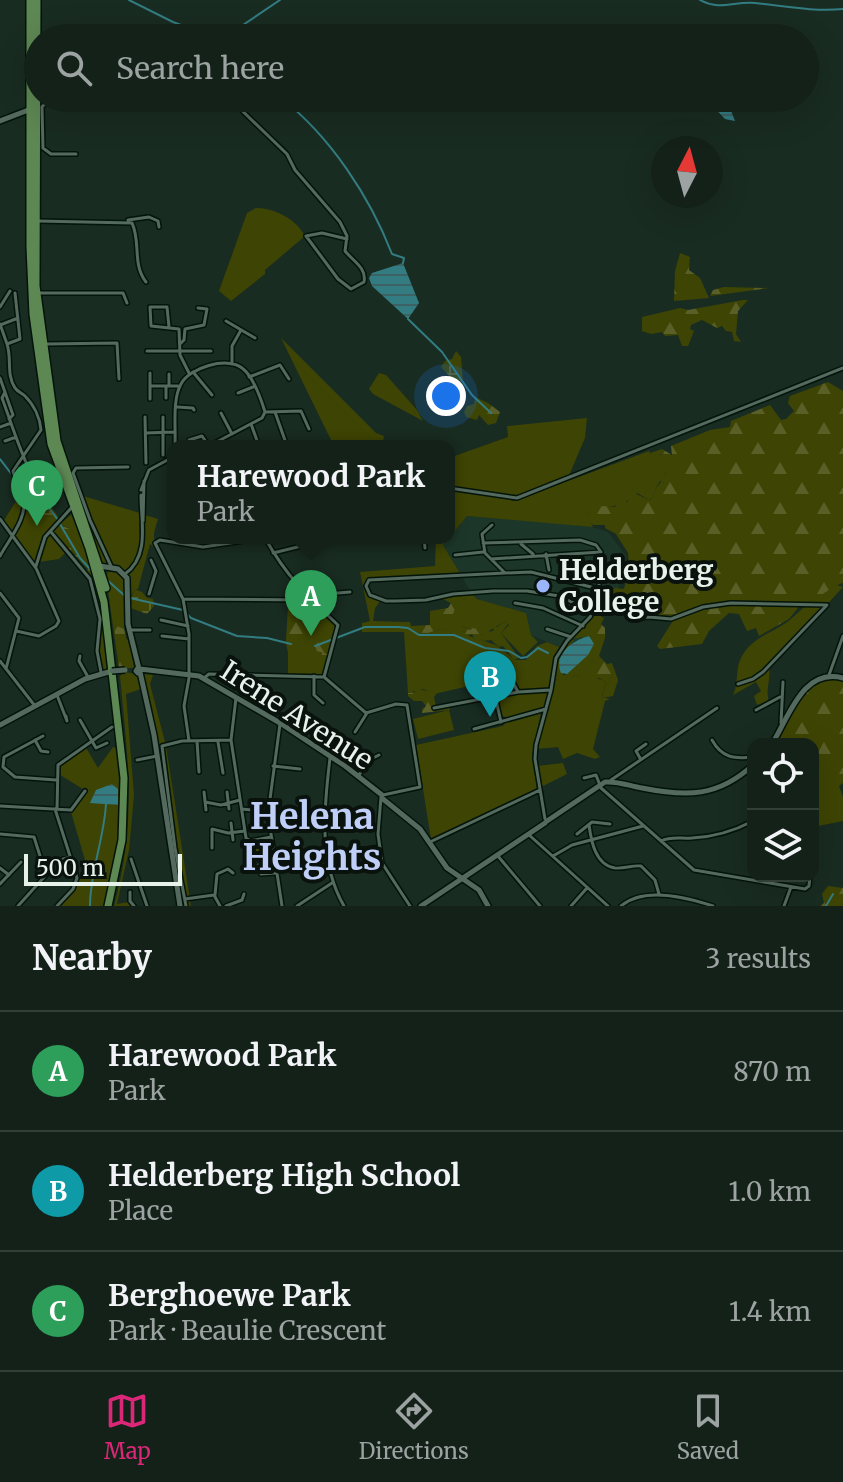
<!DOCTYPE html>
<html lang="en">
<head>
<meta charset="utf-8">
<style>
  body { margin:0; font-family:Merriweather,serif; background:#1c2922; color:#f1f3f6 }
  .controls { position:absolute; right:24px; bottom:24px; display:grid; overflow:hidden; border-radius:16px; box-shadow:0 8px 32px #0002 }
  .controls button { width:72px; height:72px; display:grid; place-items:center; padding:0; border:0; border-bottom:2px solid #323e38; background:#132119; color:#f1f3f6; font:40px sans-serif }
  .compass { position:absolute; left:651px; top:136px; width:72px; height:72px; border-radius:50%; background:#132119; box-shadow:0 8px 32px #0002; rotate:6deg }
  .scale { position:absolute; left:24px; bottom:20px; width:158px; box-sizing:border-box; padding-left:8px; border:4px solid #e7f2eb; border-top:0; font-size:22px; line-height:28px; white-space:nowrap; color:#e7f2eb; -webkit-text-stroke:6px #0a120d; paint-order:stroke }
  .you { position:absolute; left:446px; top:396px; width:28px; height:28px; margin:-20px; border:6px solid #fff; border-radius:50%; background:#1a73e8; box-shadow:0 0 0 12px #1a73e833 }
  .badge { display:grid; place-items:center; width:52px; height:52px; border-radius:50%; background:#db2777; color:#fff; font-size:26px; font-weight:700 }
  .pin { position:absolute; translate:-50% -66px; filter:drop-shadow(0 2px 4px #0008) }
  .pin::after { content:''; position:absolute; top:42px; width:28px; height:24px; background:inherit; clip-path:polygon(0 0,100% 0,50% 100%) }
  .popup { position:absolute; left:167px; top:440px; width:288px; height:104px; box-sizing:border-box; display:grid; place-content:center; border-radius:16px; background:#132119; filter:drop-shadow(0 2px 6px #0005); font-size:26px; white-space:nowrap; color:#9da3a2 }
  .popup b { font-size:30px; color:#f1f3f6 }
  .popup::after { content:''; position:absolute; left:50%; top:100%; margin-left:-16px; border:16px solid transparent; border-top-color:#132119 }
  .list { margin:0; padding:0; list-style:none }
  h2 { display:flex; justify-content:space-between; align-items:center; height:104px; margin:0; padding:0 32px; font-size:34px }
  h2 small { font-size:26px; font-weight:400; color:#9da3a2 }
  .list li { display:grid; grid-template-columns:52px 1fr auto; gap:24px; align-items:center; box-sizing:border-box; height:120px; padding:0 32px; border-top:2px solid #323e38 }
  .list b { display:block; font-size:30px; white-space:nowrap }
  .list p { margin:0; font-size:26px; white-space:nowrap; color:#9da3a2 }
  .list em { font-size:26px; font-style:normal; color:#9da3a2 }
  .icon { flex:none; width:44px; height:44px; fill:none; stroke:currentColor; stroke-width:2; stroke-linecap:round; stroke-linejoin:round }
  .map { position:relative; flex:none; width:843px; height:906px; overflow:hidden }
  .search { position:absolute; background:#132119; box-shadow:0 8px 32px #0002; left:24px; right:24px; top:24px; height:88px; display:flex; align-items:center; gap:20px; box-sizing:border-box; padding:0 28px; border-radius:44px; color:#9da3a2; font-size:30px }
  .sheet { height:464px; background:#132119 }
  nav { display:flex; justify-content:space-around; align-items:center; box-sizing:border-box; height:112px; border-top:2px solid #323e38; background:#132119; font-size:22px; color:#9da3a2 }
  nav a { display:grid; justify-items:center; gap:4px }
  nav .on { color:#db2777 }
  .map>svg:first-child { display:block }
</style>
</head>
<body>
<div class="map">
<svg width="843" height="906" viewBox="0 0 843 906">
  <defs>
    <pattern id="forest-firs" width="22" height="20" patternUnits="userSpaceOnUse" patternTransform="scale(2)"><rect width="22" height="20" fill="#3e4403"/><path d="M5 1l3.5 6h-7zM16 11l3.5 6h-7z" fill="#5a5f28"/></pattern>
    <pattern id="wetland-marsh" width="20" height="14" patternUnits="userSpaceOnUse" patternTransform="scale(2)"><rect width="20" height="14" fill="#3e4403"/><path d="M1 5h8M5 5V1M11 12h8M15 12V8" fill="none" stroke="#5a5f28"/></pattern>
    <pattern id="water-rules" width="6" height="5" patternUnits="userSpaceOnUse" patternTransform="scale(2)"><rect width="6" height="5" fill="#327c82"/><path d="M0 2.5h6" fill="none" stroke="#3c6264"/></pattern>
  </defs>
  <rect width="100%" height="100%" fill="#192c21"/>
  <!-- built -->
  <path fill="#1c3729" d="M467,516L585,525L608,532L626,556L623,579L605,612L572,653L531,635L525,613L477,599L472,594L443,545Z"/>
  <!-- green -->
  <path fill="#3e4403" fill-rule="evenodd" d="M256,208C275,208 296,219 305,236L265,270V274L231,301L219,291L247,213Z
    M281,338L376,433L384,436L382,446H334Z
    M379,373L386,375L417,410L423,421L373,394L369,389Z
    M587,418L585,438L567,480L511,500L514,501L649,451L651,455L660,454L666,472L655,489L653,498L649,500L637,493C620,511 606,503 587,515L593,527L467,516L449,538V458L508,437L507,426Z
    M32,492L49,503L60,520L42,538L34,562L14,536L20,524L24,495Z
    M21,493L23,507L15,528L10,531L3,522Z
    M83,496L140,513C136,535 149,550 127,571L102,566L77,498Z
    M72,514C98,549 105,625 111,669L104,671L98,656L101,614L91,576L54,533V529ZM61,525L69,528L72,539L82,547L81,552L92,568L86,570L57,535V529Z
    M145,515L158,519L154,533V547L150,544L138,589H135L130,598L136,610L128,607L129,576L142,556Z
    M51,535L65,553L59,559L39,562L44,540Z
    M436,538H449L443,545L461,575L406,577L366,582L369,593L381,600L375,608L373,621L404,622L410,631L428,633L441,629L457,632L496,645L515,660H526L537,646L547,642L561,648L554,662L545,708L508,718L500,715L497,698L519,693L508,671L467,678L469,686L434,694L423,689L408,693L404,632H362V623L370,621L360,572L435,566Z
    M108,571L119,572L127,584L124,629L126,638L130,643L134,668H119L106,577Z
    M837,585L843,587L769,668C771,680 765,690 769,701L757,705L754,696L761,691L756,682L733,695C739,683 735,669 741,658C751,637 774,633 791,619C805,607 819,591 837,585Z
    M466,594H472L477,599L526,613L531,635L538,642L523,656L501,633L509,625L505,621L483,635L462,626L451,617L458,603L466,598Z
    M289,602L310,603L335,624L337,630L322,676L288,675V644L286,643Z
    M571,639L574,640L560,658L563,675H566L563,678L557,675L554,680L558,679L565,685L575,675C584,676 598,677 606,682L602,697L610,699L605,701L593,749L600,757L595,759L577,753L563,759L558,747L536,749L556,664L561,651Z
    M124,672L137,674L141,689L126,694L134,795L129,850L117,904L129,902L133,906H114C137,821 128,761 120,676Z
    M143,674L153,675L150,684L166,746L191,906H181Z
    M843,679V783L839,786L843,797V821L813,827V744L774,743L805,690Z
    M449,710L454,730L418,739L413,719Z
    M541,712L532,756L537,789L431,839L416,745L503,726L506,722Z
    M85,746L98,768L113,747L120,749L122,826L106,906H59L74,890L78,880L89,874L71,812L86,791L57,773L59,765Z
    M563,763L567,774L541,787L537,766Z
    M269,839L273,857L248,861L245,842Z"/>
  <!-- forest -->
  <path fill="url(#forest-firs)" d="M680,253L690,257L689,270L700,278L709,298L674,301L675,271Z
    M724,287L769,288L710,296L713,290Z
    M743,300H748L738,311L736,334L741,342L734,341L732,332L726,331L722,326L717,328L702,320L691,325L690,329L694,331L688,346H682L678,335L665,336L662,332L651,334L642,331V317L680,308L688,310Z
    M828,382L843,391V583C828,587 817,602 801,604L789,619L759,636L756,628L747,631L739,614L729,613L709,631L702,644L660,649L657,646L676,616L643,615L635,618C622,612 615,605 612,591L615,588L624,589L629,567L628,553L616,534L605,528V525H593L588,520L587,515L602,506L615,507L619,501L627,502L634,493L649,500L653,498L655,489L661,482L657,473L664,475L666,472L657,464L661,454L651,456L650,453L662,449L672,455L671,446L710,430L730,427L731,421L770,405L781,420L786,419L794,411L788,403L790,396Z
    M475,397L488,403L500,412L496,423L488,425L479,415L477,420L466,417L464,412L467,406L474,404Z
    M454,595L466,596V598C458,602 455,609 452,616H458L455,621L464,620L462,626L470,630L473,628L480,630L481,635L488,630L490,632L494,630L493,626L497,627L505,621L508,624L501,633L519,658L514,660L503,646L499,647L491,640C484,641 474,642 472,634L468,636L441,629L428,633L404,632V622H410L411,626L430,625V611L448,608L451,603L443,599Z
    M309,604L336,627L327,654L324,655L291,645L293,649L288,653L286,643L288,606L296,607Z
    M595,613L604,618L601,624L605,628V638L599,656L607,664L612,663L618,680L613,696L602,698L606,682L599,678L591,680L592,683L589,686L586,677L575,675L566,685H562L558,679L554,680L557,675L563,677C576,665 590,656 590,636L571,639Z
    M114,625L124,629L126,638L130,643L127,644L124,668H119Z
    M822,676L843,679V780L839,781L827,757L815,765L813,776V744H773L787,726V722L793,721L791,718L801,696Z
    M417,689L437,693L434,697L436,707L442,709L449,706L450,710L422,713V709L426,706L422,701H414L408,696V693L415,692Z
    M828,886L843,888V906H820L824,903L822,894Z"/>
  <!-- wetland -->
  <path fill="url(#wetland-marsh)" d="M456,351L461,357L463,382L451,378L441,367L445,361L452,359Z
    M33,494C50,506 46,503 57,521L50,529C41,524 31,510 27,499Z
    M61,525L70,529L72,539L82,547C82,557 92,563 91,573L57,535L56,529Z
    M135,589L142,592L147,598L153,599L154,606L147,614L136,610L130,600Z
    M291,644L301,647L315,646L317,651L327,654L326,660C313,662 304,651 293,651Z"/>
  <!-- water -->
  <path fill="url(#water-rules)" d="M705,98H726L735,121L725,119Z
    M403,263L419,303L408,319L372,286L369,278L372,273Z
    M589,636L594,644L588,655L567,674L561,673C553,654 573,640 589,636Z
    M112,784L118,789V805L90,803L96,790Z"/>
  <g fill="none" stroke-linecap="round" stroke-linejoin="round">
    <!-- stream -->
    <path stroke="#327c82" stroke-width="2" d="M129,0L173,22L216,38
      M700,0C719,11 735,1 755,3C784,6 814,12 843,9
      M231,38L237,29L280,0
      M281,98C330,136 370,197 392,254L404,258L403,263
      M408,319L442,352L472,395L491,413
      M0,459L13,476
      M19,484L50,509L58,520
      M60,524L80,558L91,570
      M106,579L125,596
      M130,598L183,610L191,618L237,636L267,638L291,644
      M315,646L365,627H398L408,628L419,635H454L485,648L509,651L521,658L527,657L538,648L548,653
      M90,906C90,872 104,839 106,804
      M826,906L833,894"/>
    <defs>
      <path id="street" d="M50,98L42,107L43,148L51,154H76
        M229,98L287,154L295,170L340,222L347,236L345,251C353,261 367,268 364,282L351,289L338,279L306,236L322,233L347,239
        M128,220L149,217L158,221L159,227
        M38,221L132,223C141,242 132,264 146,282
        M37,293H123L127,303
        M0,307L10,291
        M226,321L255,338
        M0,324L7,344L20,339L15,293
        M0,325L18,318
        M169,327L167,307H150L151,326L179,329L180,355L189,373
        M47,344L117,343L119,379
        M180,344L184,340L185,329L204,325L207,309L198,308
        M147,351H211
        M232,364V346L241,330
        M193,372L212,395
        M150,373V399
        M169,374V386
        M249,377L280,365L289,379
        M0,378L13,415L9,419
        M150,386H178
        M166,386V398
        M5,392L2,398C10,419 29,482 46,494
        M238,393L253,387
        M177,407L193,408L194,410
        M265,412L301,411L309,429
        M275,412L287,446
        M221,413L232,434
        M145,417L146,463
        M163,417V455
        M251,424L259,446
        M0,427L11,423
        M146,433L174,432
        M5,441L16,437
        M189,444V440L202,436L209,446L262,418L265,412
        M175,446C176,428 172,400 181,384C189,368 227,356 242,368C253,376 261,399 265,412
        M21,472L26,476L43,470
        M449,488L517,498L843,368
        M141,490L149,470L173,457
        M171,498L173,474
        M0,519L36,568L59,621L56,626L39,636L16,631
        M143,521L144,481
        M492,525L482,534L485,553L505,573L531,572L599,589
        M51,532L90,579L100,619L97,651L101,672
        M265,538C287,577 306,595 338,625L324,677
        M424,538L425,548
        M483,543L580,540L596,545L601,552L598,602L590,617L567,641L556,658L551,690L536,745L535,759L545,819
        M521,544L533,554
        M273,553L334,538
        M546,554L549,570
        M455,555L483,552
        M0,556C9,539 29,517 23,496C21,487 15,480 13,471L41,430C40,418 34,405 25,396C22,393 18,392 15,388C6,374 12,359 7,344
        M491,559L601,552
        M36,566L45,537L73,506
        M112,568L90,520L73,473L76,468L128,467
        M505,573L369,580L366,586L370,595L386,601H396L426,600L453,594L493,591H527L559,596L588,610H595
        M125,574C150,556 141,522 141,495
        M0,593L19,618L6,669
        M149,594L156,571L151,560
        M183,599L307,600
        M515,603L543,608L583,626
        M315,605L326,594L350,592
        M630,619L649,617L671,619L703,607L731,603L827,605L763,672L753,679L738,684
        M161,620L188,626
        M547,629L571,637
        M130,630H150
        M162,636L189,639
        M80,656L79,661L88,677
        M0,661L35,706
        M189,674V634L183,599L155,543L160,540L203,547L264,538
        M829,675L843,636
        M314,676V695L323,703
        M324,677L366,713L396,704L407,705L420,787L383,795
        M189,678L184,706L189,741
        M468,678L507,671L518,692
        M203,679L209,674L324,677
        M475,683L510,677
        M57,695L67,721L66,716
        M495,696L501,722
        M236,698L231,740L246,838L250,841L271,837
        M434,708L518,692L551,690
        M756,710L780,697
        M80,720L96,748L107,743
        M781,723L783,682
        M280,724L268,814L282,906
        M474,729L546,709
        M355,732L367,713
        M43,736L4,757L3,767L15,777L56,780
        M35,740L41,751L48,752
        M712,740C722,758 734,759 753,757
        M197,741L199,772
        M218,742L223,773
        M330,758C324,808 318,861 344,906
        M640,758L636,751L646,744
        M137,760L157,756
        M273,766L300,769
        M358,776L371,759L379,755
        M584,778L596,775L601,788L694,870L805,889L809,886L810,876
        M611,780L717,708
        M204,792L206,810
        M227,792L229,809
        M381,797L378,834L382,863L410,906
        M205,802L221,805L240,800
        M0,806L71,810L85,791
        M55,809L77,878L73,889L57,906
        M57,809L58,765L112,727
        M242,809L270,812L323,827
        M231,823L233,840
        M589,825C591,840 595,865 615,868C624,869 632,865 641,866L655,880L659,894
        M0,834L34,837L46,875L18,906
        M528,834L608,906
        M577,834L592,822L610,824
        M661,841C671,836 681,839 692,838C714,837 734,831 753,821
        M430,842L540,790
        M212,848V829L228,833L245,831
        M328,855L380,847
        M497,855L540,906
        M553,856L572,845L643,826
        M813,858L816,841
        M131,859L147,906
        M44,865L70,857
        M258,865L261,874L275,873
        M0,868L9,875
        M0,884L21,862
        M130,892V901L134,906
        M215,895L217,874L228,869L233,873
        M185,899L214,895L220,906
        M186,906L175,848L162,746L182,741L231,740
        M226,906L242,900L244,894
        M297,906L332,883
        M571,906L587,888
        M621,906C644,886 686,897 713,906
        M784,906L791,887"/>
      <path id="secondary" d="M0,121L31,109
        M100,566L118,569L127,578L128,624L139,669
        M138,668L140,670L138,673L136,671Z
        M140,669L199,676L280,723L345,766L382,795
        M140,672L154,735L180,906
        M0,725L85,679L112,671
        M772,744C789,717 803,667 843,678
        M383,799L420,829L447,868L479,890L488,906
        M547,821L605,782C618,781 630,786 642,788C687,797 718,797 753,765
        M421,906L545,823"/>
      <path id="primary" d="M30,0V247L33,314L51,444L89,548L104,602L124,778L122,840L108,906
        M37,0L36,286L57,441L106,588"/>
    </defs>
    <!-- street casing -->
    <use href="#street" stroke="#03140b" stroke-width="6"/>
    <!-- secondary casing -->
    <use href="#secondary" stroke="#03140b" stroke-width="8"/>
    <!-- primary casing -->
    <use href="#primary" stroke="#03140b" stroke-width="10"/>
    <!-- street -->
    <use href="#street" stroke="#556a5e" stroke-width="3"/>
    <!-- secondary -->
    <use href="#secondary" stroke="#556a5e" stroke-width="5"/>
    <!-- primary -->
    <use href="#primary" stroke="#5d8753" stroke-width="7"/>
    <defs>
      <path id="secondary-bridge" d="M112,671L125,670"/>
    </defs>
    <!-- secondary-bridge casing -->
    <use href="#secondary-bridge" stroke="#03140b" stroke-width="8" stroke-linecap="butt"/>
    <!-- secondary-bridge -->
    <use href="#secondary-bridge" stroke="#556a5e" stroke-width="5"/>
  </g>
  <!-- markers -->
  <circle fill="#9bb5fd" stroke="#0a120d" stroke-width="3" cx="543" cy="586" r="8"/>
  <g text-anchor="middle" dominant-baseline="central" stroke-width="8" stroke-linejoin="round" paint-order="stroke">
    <!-- poi labels -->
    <g font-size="28" font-weight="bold" fill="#e7f2eb" stroke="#0a120d" text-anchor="start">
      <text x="559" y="570">Helderberg<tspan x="559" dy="32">College</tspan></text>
    </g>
    <!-- street labels -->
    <g font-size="28" fill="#e7f2eb" stroke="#0a120d">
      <text transform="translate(297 715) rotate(33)">Irene Avenue</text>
    </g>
    <!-- district labels -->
    <g font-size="36" font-weight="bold" fill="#bfcff8" stroke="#0a120d">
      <text x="312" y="816">Helena<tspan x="312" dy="41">Heights</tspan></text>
    </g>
  </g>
</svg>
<div class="controls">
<button><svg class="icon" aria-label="locate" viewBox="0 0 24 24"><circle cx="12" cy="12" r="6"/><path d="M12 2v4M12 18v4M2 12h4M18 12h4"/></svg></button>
<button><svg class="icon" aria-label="layers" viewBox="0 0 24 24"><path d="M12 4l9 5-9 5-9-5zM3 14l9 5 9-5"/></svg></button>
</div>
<svg class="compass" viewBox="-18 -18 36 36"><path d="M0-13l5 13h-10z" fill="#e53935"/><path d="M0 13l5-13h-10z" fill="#9da3a2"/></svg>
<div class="scale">500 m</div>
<div class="you"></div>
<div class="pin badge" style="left:311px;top:636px;background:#2e9e5b">A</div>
<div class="popup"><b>Harewood Park</b>Park</div>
<div class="pin badge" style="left:490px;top:717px;background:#0f9aa8">B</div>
<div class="pin badge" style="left:37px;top:526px;background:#2e9e5b">C</div>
<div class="search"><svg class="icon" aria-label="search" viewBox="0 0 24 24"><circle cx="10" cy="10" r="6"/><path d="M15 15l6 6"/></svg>Search here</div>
</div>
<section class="sheet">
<h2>Nearby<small>3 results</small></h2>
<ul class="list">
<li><span class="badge" style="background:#2e9e5b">A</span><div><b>Harewood Park</b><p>Park</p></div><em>870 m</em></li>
<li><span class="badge" style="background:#0f9aa8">B</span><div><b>Helderberg High School</b><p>Place</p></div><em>1.0 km</em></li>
<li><span class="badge" style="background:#2e9e5b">C</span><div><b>Berghoewe Park</b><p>Park · Beaulie Crescent</p></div><em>1.4 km</em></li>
</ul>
</section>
<nav>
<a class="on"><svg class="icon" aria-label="map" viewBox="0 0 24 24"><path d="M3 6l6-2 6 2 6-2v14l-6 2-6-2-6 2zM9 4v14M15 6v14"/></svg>Map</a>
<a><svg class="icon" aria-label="directions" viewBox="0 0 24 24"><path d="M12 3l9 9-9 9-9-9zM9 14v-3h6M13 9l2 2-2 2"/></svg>Directions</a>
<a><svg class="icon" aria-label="saved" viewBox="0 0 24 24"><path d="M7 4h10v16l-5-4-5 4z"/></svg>Saved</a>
</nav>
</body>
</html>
